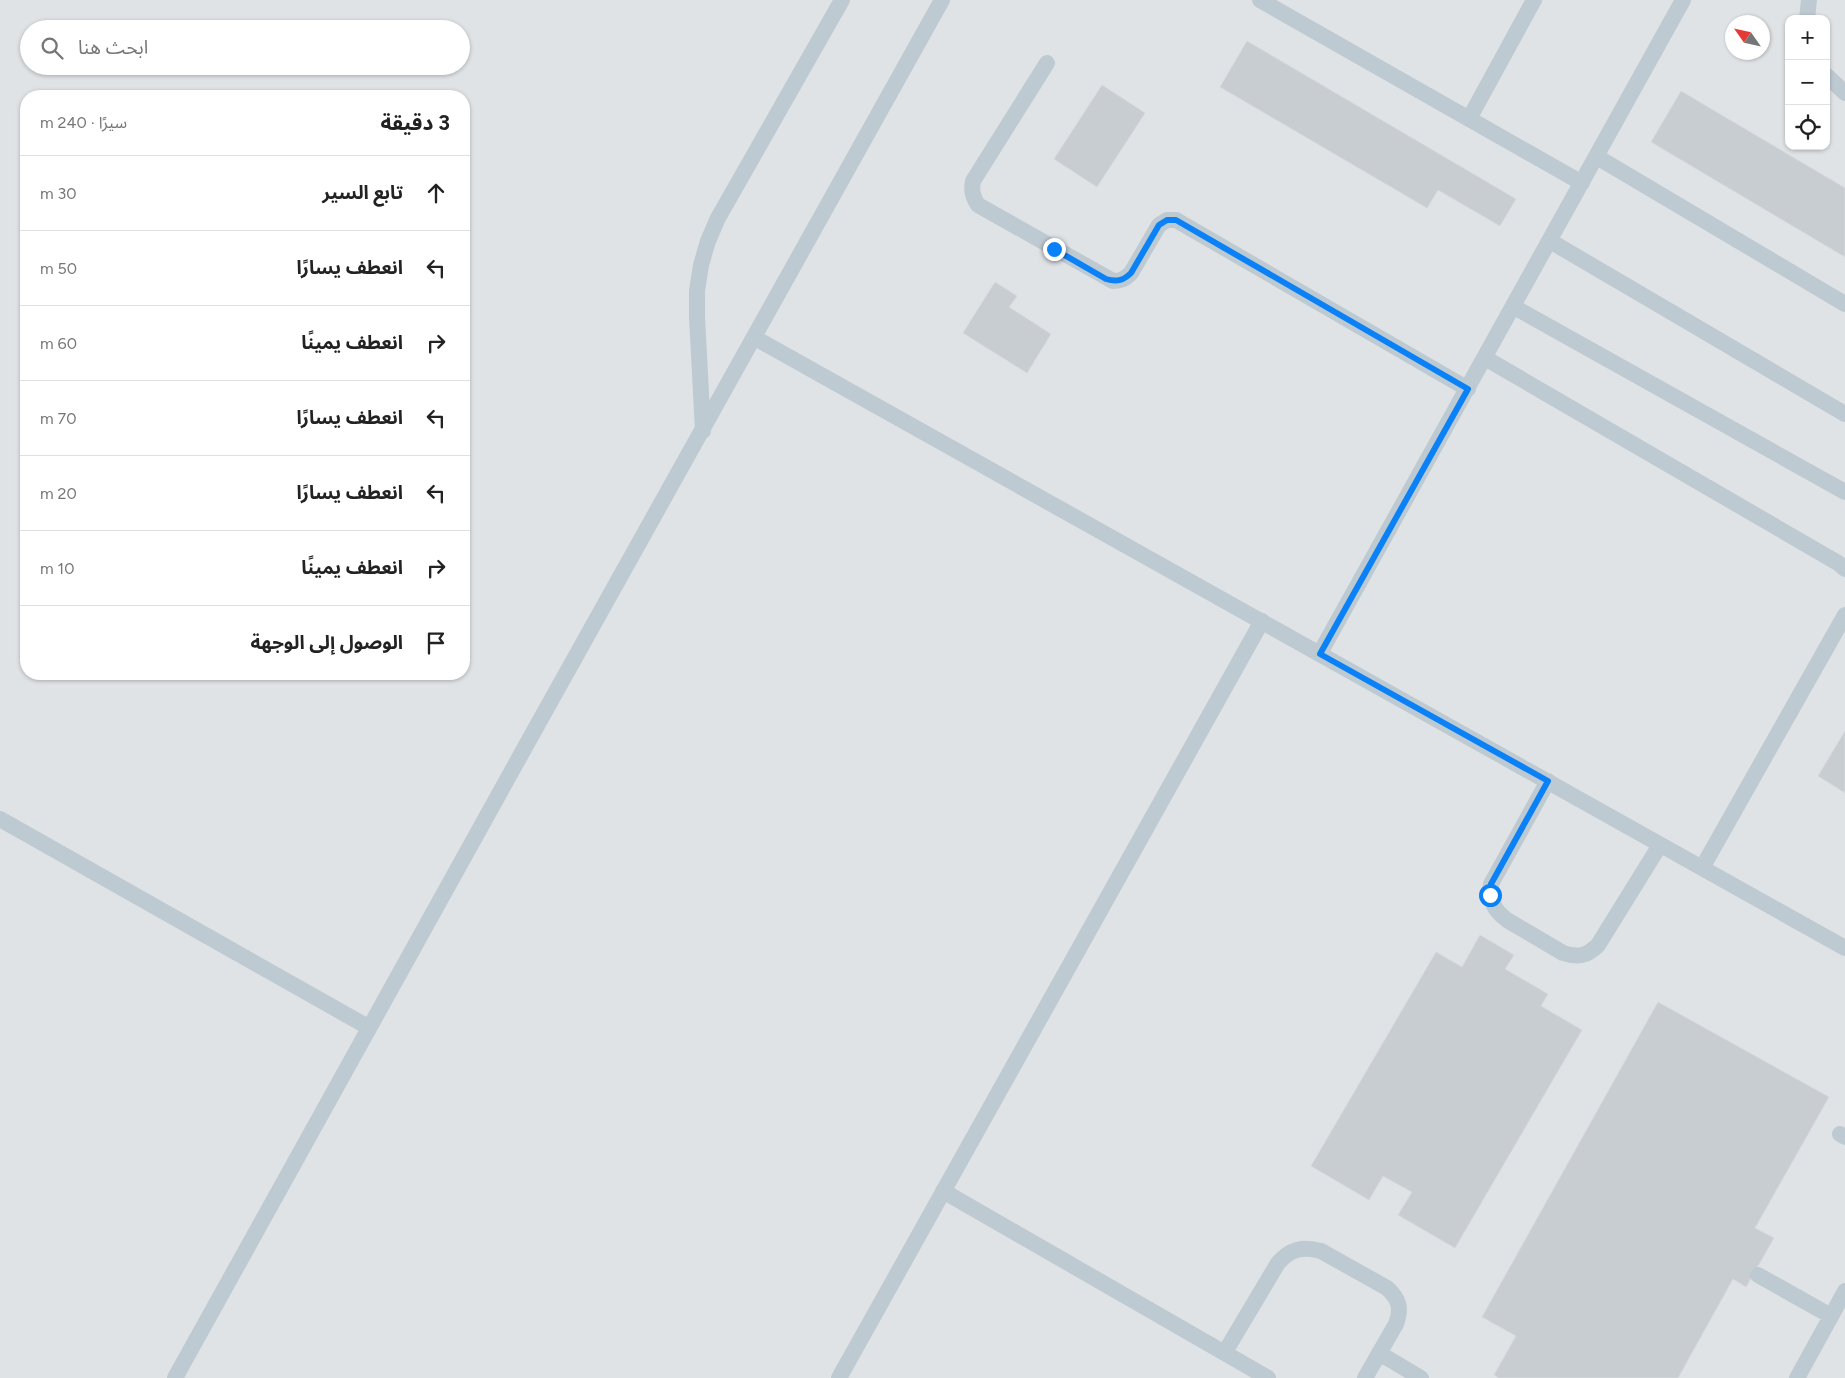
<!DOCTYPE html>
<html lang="ar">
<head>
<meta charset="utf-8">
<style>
  body { margin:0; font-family:Figtree,"Noto Sans Arabic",sans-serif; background:#f6f6f6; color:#222; direction:rtl }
  .controls { position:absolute; right:15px; top:15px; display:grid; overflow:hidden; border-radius:10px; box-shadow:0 1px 4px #0004 }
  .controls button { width:45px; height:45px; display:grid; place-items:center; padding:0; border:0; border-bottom:1px solid #e0e0e0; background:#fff; color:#222; font:25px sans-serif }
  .compass { position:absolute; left:1725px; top:15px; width:45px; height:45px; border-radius:50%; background:#fff; box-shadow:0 1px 4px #0004; rotate:304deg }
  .stop { position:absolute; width:15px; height:15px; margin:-11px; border:4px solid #0a81f6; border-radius:50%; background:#fff }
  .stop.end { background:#0a81f6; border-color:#fff; box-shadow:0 1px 5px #0008 }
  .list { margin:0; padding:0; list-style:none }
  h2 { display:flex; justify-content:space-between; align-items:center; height:65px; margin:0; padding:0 20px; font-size:21px }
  h2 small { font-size:16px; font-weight:400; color:#767676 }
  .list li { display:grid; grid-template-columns:32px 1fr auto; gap:15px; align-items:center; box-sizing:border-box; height:75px; padding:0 20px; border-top:1px solid #e0e0e0 }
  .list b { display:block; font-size:19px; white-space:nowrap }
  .list em { font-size:16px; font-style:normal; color:#767676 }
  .icon { flex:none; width:28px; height:28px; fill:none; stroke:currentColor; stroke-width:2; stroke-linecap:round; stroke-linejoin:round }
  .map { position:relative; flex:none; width:1845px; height:1378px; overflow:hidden; direction:ltr }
  .search { position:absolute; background:#fff; box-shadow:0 1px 4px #0004; left:20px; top:20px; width:450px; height:55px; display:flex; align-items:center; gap:12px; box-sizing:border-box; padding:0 18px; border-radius:28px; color:#767676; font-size:19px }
  .panel { position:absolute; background:#fff; box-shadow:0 1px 4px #0004; left:20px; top:90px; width:450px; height:590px; border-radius:20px; direction:rtl }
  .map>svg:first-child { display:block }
</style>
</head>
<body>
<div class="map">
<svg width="1845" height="1378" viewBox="0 0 1845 1378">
  <rect width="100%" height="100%" fill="#f4f1f2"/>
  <!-- airport -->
  <path fill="#e0e3e6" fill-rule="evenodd" d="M0,0H1845V1378H0ZM1789,19H1826V146H1789ZM1732,22H1762V52H1732ZM29,29H461V66H29ZM26,96H464V674H26Z"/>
  <!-- building -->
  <path fill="#c8cdd2" stroke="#d5d8dd" d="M1247,41L1516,199L1500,226L1438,190L1427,208L1220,87Z
    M1102,85L1145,113L1097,187L1054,159Z
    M1681,91L1845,188V257L1651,142Z
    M995,282L1017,296L1009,307L1051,334L1027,373L963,333Z
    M1845,731V793L1818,776Z
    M1480,935L1514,955L1505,969L1548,994L1541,1006L1582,1030L1455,1248L1398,1215L1412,1192L1383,1176L1369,1200L1311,1166L1436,952L1462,967Z
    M1658,1002L1829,1097L1755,1228L1774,1238L1746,1287L1733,1279L1678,1378H1499L1494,1375L1516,1336L1482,1317Z"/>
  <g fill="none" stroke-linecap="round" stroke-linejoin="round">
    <!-- service -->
    <path stroke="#becad2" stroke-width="16" d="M1260,0L1582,183
      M1807,19L1809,0
      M1047,63L973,181C971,191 973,197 978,205L1113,281C1121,281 1125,279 1131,273L1159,225L1167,220H1176L1468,389
      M1826,75L1845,93
      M1469,119L1534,0
      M1597,157L1845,304
      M1550,241L1845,414
      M1514,307L1845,492
      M755,338L1845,948
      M1485,358L1838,563L1845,569
      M703,431L697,317V291L701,265L708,241L718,218L842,0
      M1320,653L1683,0
      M1548,781L1491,884C1489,901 1494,910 1507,920L1563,953C1578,958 1587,956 1598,945L1660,845
      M0,819L368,1027
      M1702,868L1845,615
      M1840,1134L1845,1137
      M943,1191L1268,1378
      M1758,1275L1831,1316
      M1225,1352L1278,1263C1290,1249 1303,1246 1321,1251L1387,1288C1399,1299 1402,1308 1396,1324L1365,1378
      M1379,1353L1421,1378
      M175,1378C428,917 687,460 942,0
      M839,1378L1262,621
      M1797,1378L1845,1291"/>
  </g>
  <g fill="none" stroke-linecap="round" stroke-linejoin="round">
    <!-- route -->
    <path stroke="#0a81f6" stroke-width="6" d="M1054,249L1106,279C1116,282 1123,281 1131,273L1159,225L1167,220H1176L1468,389L1320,654L1548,781L1491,884L1490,895"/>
  </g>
</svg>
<div class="controls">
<button>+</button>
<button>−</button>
<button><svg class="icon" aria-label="locate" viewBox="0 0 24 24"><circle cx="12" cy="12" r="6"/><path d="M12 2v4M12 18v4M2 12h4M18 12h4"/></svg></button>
</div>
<svg class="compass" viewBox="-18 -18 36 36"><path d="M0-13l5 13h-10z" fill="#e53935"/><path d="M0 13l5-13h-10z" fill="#767676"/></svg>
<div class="stop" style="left:1490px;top:895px"></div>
<div class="stop end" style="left:1054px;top:249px"></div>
<div class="search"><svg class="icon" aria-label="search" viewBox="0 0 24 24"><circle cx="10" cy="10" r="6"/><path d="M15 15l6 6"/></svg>ابحث هنا</div>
<section class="panel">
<h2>3 دقيقة<small>سيرًا · 240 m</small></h2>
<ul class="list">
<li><svg class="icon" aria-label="ahead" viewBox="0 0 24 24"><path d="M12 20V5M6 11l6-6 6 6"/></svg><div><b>تابع السير</b></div><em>30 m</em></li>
<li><svg class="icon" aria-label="left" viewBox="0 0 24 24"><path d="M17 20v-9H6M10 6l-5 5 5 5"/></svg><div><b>انعطف يسارًا</b></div><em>50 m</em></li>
<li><svg class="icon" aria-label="right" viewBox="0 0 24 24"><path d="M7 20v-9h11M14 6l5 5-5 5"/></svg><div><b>انعطف يمينًا</b></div><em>60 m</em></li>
<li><svg class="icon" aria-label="left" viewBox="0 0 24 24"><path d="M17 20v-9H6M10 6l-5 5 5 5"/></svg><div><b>انعطف يسارًا</b></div><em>70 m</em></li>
<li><svg class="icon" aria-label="left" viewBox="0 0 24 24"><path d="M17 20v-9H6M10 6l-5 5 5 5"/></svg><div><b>انعطف يسارًا</b></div><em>20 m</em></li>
<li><svg class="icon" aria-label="right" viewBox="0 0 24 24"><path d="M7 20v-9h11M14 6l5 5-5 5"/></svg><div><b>انعطف يمينًا</b></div><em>10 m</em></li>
<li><svg class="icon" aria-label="arrive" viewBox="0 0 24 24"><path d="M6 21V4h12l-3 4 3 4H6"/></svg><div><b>الوصول إلى الوجهة</b></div></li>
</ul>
</section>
</div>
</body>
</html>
